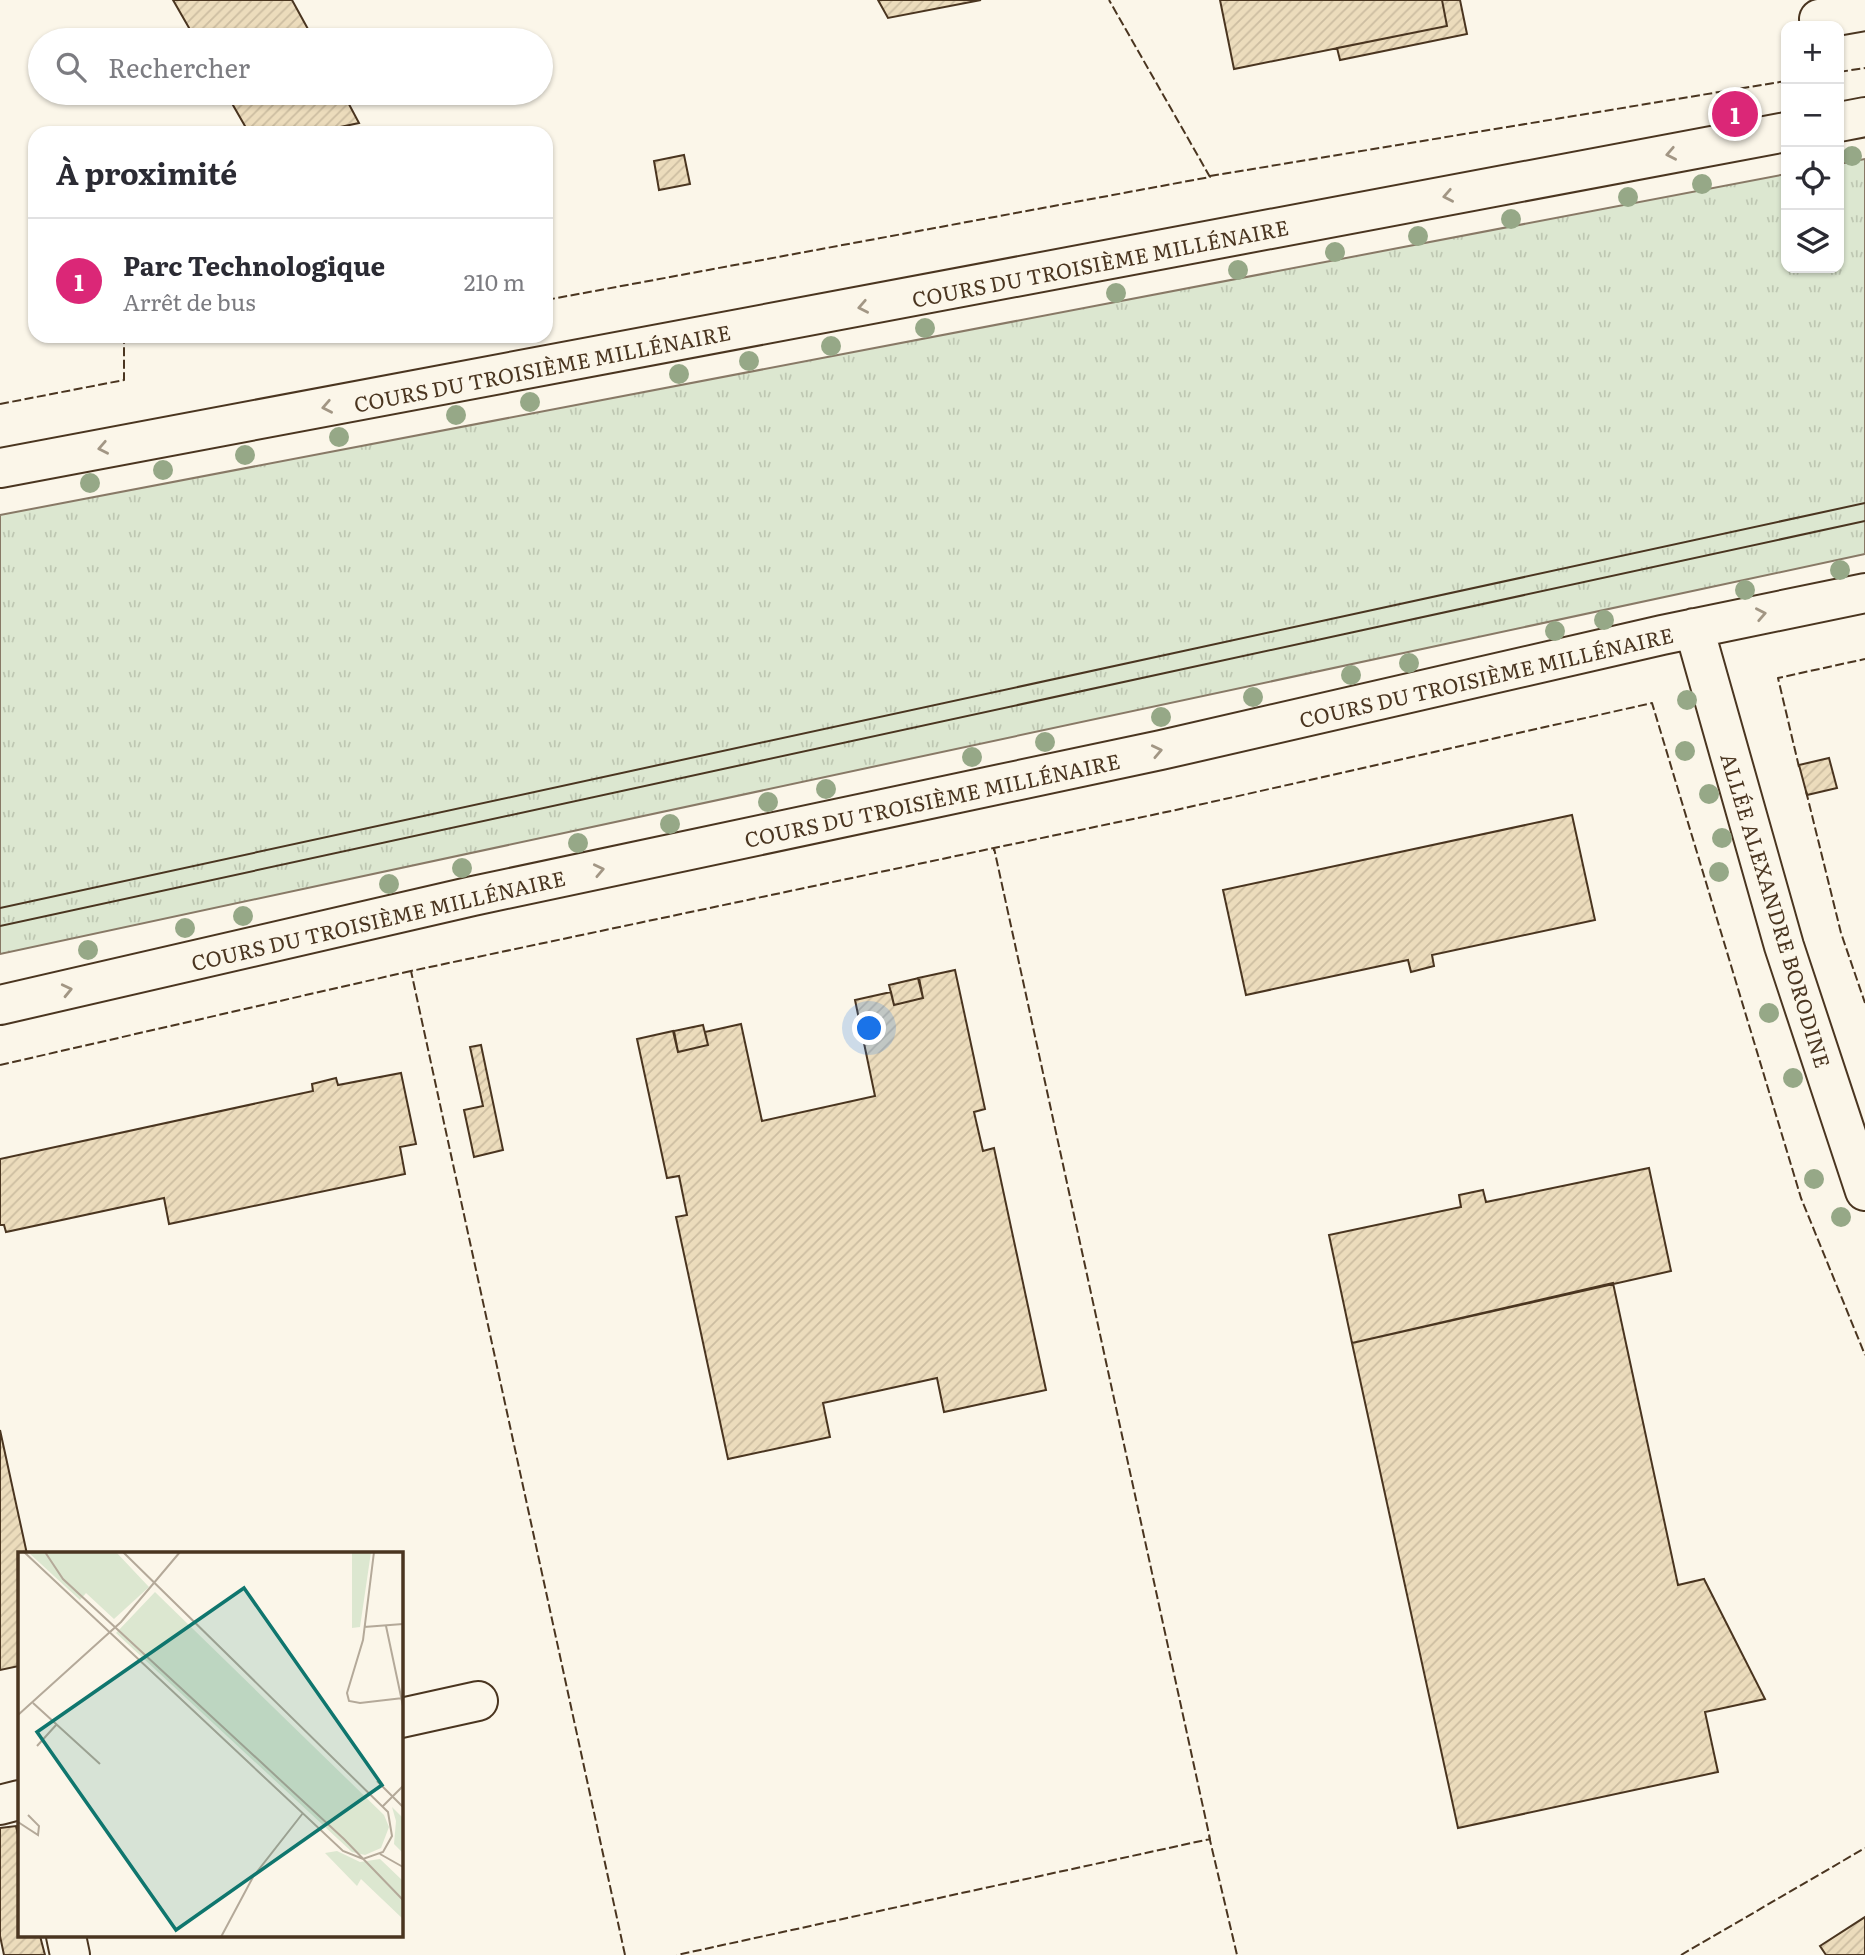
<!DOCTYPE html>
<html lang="fr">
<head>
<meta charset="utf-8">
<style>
  body { margin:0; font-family:Literata,serif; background:#f2f2f3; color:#2b2b33 }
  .controls { position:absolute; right:21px; top:21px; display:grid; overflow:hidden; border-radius:14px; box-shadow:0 2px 5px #0004 }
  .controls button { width:63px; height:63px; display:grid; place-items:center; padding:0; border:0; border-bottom:2px solid #e1e1e2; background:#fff; color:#2b2b33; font:35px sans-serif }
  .you { position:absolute; left:870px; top:1029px; width:24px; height:24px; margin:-18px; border:5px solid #fff; border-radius:50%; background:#1a73e8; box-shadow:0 0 0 10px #1a73e833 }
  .badge { display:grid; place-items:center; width:46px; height:46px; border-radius:50%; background:#db2777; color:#fff; font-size:23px; font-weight:700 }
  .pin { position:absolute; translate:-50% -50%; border:4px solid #fff; box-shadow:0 2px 7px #0006 }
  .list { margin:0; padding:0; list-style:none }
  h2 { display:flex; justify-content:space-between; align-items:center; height:91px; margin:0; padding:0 28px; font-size:30px }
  h2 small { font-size:23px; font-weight:400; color:#7c7c81 }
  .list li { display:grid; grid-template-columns:46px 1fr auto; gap:21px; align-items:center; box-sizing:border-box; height:126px; padding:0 28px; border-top:2px solid #e1e1e2 }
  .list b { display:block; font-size:26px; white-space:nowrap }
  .list p { margin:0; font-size:23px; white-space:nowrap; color:#7c7c81 }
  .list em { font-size:23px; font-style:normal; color:#7c7c81 }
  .icon { flex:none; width:38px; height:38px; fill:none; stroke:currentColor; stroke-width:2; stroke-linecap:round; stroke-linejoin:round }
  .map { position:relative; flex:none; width:1865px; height:1955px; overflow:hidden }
  .search { position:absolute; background:#fff; box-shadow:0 2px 5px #0004; left:28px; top:28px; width:525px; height:77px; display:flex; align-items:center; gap:18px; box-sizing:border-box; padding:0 24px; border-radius:38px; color:#7c7c81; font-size:26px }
  .panel { position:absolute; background:#fff; box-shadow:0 2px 5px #0004; left:28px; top:126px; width:525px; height:217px; border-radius:21px }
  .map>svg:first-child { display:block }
</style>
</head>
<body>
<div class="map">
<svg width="1865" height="1955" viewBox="0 0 1865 1955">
  <defs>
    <pattern id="grass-tufts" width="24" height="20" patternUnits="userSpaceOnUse" patternTransform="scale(1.75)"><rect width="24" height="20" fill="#dce7d0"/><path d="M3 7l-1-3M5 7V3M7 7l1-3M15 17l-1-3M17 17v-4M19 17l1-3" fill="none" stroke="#bec7b2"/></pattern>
    <pattern id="building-hatch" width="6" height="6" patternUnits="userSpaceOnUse" patternTransform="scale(1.75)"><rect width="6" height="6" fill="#ecdcbc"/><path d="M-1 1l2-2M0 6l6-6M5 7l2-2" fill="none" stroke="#ccbda1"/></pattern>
  </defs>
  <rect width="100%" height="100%" fill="#fbf6e9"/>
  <!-- grass -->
  <path fill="url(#grass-tufts)" stroke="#887966" stroke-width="2" d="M1865,159V554L0,954V515L1786,174V268H1839V164Z"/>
  <!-- building -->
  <path fill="url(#building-hatch)" stroke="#4a3520" stroke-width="2" d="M173,0H292L314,40H196Z
    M878,0H981L888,18Z
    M1220,0H1442L1447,26L1234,69Z
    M1442,0H1460L1467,34L1340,60L1337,48L1447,26Z
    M226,93H343L359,123L312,133H249Z
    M684,155L690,184L659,190L654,161Z
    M1829,758L1837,788L1807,795L1799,765Z
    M1572,815L1595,920L1432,955L1434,966L1411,972L1408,960L1246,995L1223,890Z
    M955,970L985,1109L974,1112L983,1151L994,1148L1046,1390L944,1412L937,1378L823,1403L830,1437L728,1459L676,1217L687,1215L679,1176L667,1178L637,1039L673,1031L678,1052L708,1045L705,1032L741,1024L762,1121L875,1096L855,1000L891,992L894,1005L923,998L918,978Z
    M919,978L923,998L894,1005L889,985Z
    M703,1025L708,1045L678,1052L674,1031Z
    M481,1045L503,1150L474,1157L464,1110L483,1106L470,1047Z
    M401,1073L416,1144L400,1147L405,1174L169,1224L164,1198L6,1232L4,1225H0V1159L313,1091L312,1084L336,1078L338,1085Z
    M1649,1168L1671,1271L1352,1343L1329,1235L1461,1207L1459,1195L1483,1190L1486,1202Z
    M1613,1283L1678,1585L1704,1579L1765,1699L1705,1712L1718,1772L1458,1828L1352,1343Z
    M0,1430L27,1554H19V1666L0,1670Z
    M16,1826L19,1839V1936H40L45,1955H4L0,1936V1828Z
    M1865,1917V1955H1826L1820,1946Z"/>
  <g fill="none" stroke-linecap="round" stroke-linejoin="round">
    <defs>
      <path id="minor" d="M1819,19L1865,11
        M1839,122L1865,117
        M0,468L1786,132
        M1694,628L1784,946L1865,1191
        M0,1005L473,896L1161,750L1662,635L1865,593
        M401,1718L478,1701
        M0,1805L19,1800
        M66,1936L70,1955"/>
    </defs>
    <!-- minor casing -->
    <use href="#minor" stroke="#4a3520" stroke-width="42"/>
    <!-- minor -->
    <use href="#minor" stroke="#fbf6e9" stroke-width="38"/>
    <!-- tram -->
    <path stroke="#4a3520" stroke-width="2" d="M0,908L1865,503
      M0,926L1865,521"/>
    <!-- fence -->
    <path stroke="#4a3520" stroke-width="2" stroke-dasharray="9 3.5" stroke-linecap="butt" d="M1839,72L1865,68
      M1210,176L1786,81
      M546,300L1210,177L1109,0
      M0,404L124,380V336
      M1799,767L1778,678L1865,659
      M1806,791L1841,933L1865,1003
      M994,851V848L1176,810L1652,703L1801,1198L1865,1355
      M0,1065L411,971L412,973
      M1209,1836L1237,1955
      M625,1955L411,971L994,848L1210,1839L677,1955
      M1681,1955L1865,1848"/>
  </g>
  <!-- trees -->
  <g fill="#96a887">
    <circle cx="1852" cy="156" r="10"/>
    <circle cx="1702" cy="184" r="10"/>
    <circle cx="1628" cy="197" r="10"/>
    <circle cx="1511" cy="219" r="10"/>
    <circle cx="1418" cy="236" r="10"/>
    <circle cx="1335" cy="252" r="10"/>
    <circle cx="1238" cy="270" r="10"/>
    <circle cx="1116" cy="293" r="10"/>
    <circle cx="925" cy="328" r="10"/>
    <circle cx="831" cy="346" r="10"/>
    <circle cx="749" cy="361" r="10"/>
    <circle cx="679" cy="374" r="10"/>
    <circle cx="530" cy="402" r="10"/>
    <circle cx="456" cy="415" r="10"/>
    <circle cx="339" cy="437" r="10"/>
    <circle cx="245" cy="455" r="10"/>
    <circle cx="163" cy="470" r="10"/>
    <circle cx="90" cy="483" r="10"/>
    <circle cx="1840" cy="570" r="10"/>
    <circle cx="1745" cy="590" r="10"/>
    <circle cx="1604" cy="620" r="10"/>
    <circle cx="1555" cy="631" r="10"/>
    <circle cx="1409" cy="663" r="10"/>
    <circle cx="1351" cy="675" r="10"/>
    <circle cx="1253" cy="697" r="10"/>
    <circle cx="1687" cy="700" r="10"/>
    <circle cx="1161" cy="717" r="10"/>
    <circle cx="1045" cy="742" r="10"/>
    <circle cx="1685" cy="751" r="10"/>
    <circle cx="972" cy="757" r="10"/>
    <circle cx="826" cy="789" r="10"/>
    <circle cx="1709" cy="794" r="10"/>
    <circle cx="768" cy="802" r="10"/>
    <circle cx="670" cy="824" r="10"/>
    <circle cx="1722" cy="838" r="10"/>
    <circle cx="578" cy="843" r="10"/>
    <circle cx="462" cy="868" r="10"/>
    <circle cx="1719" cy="872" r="10"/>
    <circle cx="389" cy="884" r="10"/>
    <circle cx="243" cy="916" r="10"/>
    <circle cx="185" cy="928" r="10"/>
    <circle cx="88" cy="950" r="10"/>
    <circle cx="1769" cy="1013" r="10"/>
    <circle cx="1793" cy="1078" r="10"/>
    <circle cx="1814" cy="1179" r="10"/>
    <circle cx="1841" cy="1217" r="10"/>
  </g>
  <!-- one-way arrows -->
  <defs><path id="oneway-chevron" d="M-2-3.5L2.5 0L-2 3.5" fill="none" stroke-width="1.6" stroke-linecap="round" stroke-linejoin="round" transform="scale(1.75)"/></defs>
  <g stroke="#a29684">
    <use href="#oneway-chevron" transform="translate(1671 154) rotate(169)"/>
    <use href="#oneway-chevron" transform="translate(1448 196) rotate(169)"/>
    <use href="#oneway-chevron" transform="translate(863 307) rotate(169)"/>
    <use href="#oneway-chevron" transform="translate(327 407) rotate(169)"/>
    <use href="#oneway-chevron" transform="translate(103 448) rotate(169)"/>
    <use href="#oneway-chevron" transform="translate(1761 614) rotate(-11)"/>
    <use href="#oneway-chevron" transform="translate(1157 751) rotate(-12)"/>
    <use href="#oneway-chevron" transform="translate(599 870) rotate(-12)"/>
    <use href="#oneway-chevron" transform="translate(67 990) rotate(-13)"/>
  </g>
  <g text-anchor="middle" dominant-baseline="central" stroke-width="5" stroke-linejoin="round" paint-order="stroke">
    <!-- street labels -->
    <g font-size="21" fill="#4a3520" stroke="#fbf6e9">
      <text transform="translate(1100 262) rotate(-11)">COURS DU TROISIÈME MILLÉNAIRE</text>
      <text transform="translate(542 367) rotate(-11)">COURS DU TROISIÈME MILLÉNAIRE</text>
      <text transform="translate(1486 676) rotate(-13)">COURS DU TROISIÈME MILLÉNAIRE</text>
      <text transform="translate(932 799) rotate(-12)">COURS DU TROISIÈME MILLÉNAIRE</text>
      <text transform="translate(1777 910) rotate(73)">ALLÉE ALEXANDRE BORODINE</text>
      <text transform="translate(378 919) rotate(-13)">COURS DU TROISIÈME MILLÉNAIRE</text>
    </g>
  </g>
  <!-- overview -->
  <g transform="translate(18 1552)">
    <rect width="385" height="385" fill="#fbf6e9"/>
    <path d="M10,0H98L131,35L96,67L68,41L62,48ZM137,40L366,263L371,275L363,296L347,303L334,300L98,81Z" fill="#dce7d0"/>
    <path d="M334,0H353L342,75L334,76ZM374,255L385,266V301L376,292L378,269ZM319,299L342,310L362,307L385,329V367L343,327L339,334L307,301Z" fill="#dce7d0"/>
    <path fill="none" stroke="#b4a999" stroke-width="2" d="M6,0L325,299L345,307L365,300L374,284L370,260L105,0M27,0L45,27L326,287L385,348M356,0L345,88L329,141L331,149L342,151L385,146M368,74L385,154M346,75L385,72M15,151L82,212M0,163L103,70L162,0M19,194L39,172M359,229L385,255M365,254L385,234M0,270L20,283L21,274L10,263M362,302L385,315M203,385L235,325L285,261"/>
    <path fill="#0f766e" fill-opacity="0.15" stroke="#0f766e" stroke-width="3.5" d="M226,36L364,233L158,378L19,180Z"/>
    <rect width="385" height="385" fill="none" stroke="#4a3520" stroke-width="3.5"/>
  </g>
</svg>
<div class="controls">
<button>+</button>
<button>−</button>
<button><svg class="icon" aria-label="locate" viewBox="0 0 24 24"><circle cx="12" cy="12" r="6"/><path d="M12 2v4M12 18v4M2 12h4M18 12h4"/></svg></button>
<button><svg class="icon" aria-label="layers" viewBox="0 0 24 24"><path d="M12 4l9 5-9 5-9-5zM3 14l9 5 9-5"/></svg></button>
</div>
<div class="you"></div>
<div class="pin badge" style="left:1735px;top:114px">1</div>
<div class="search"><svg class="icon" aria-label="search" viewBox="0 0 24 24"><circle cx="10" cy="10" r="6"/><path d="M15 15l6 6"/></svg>Rechercher</div>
<section class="panel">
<h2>À proximité<small></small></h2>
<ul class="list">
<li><span class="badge">1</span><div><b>Parc Technologique</b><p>Arrêt de bus</p></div><em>210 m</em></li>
</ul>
</section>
</div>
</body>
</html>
